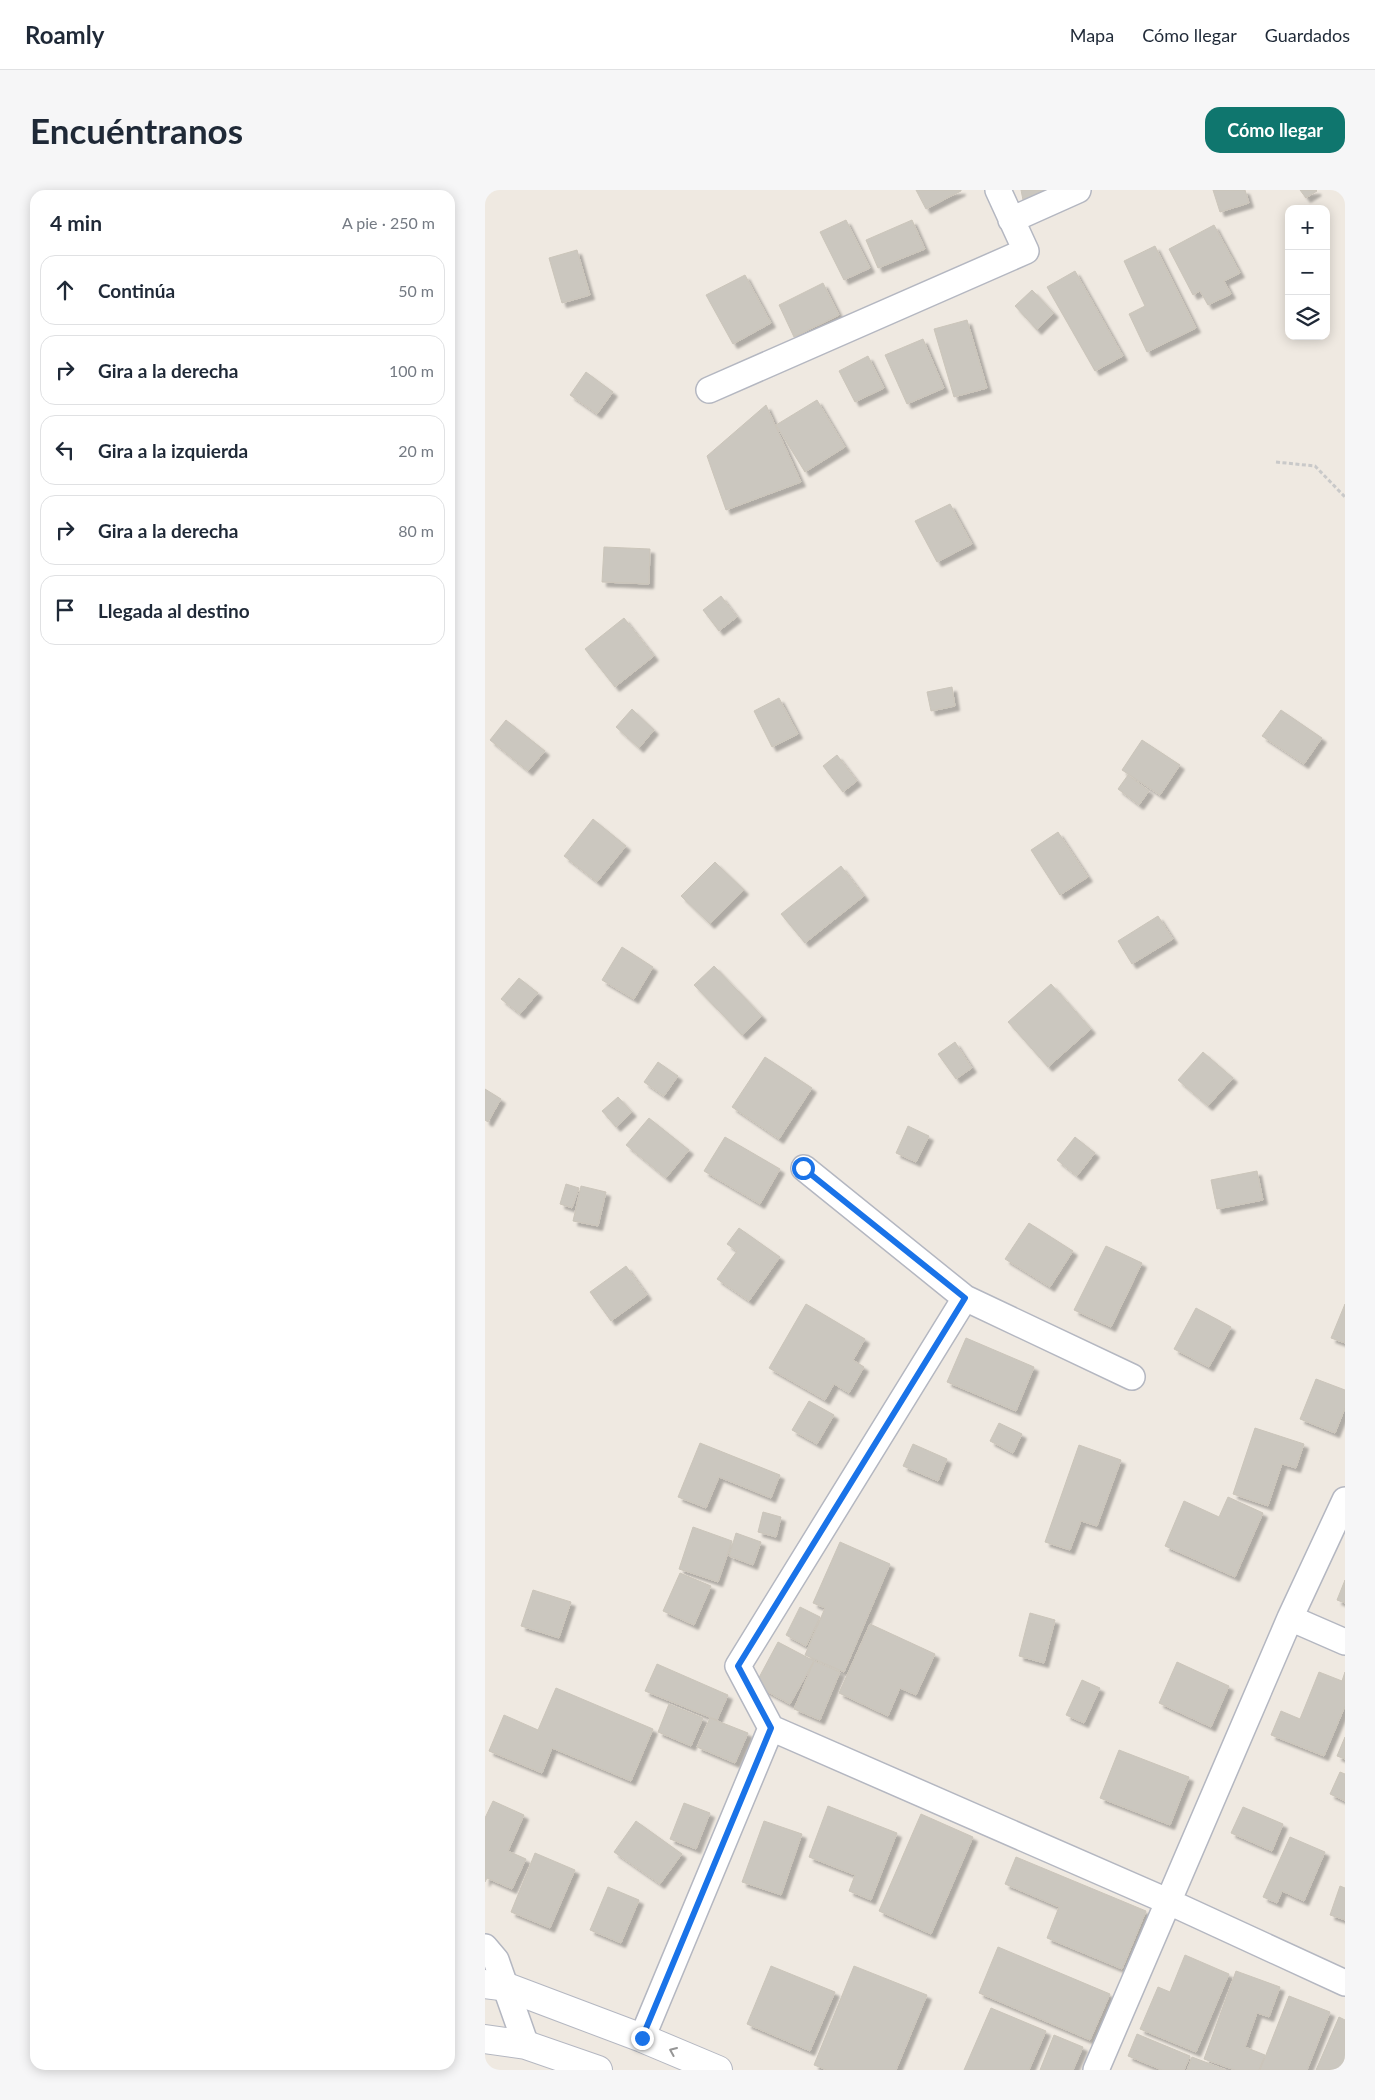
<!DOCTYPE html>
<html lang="es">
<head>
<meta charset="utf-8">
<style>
  body { margin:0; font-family:Lato,sans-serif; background:#f6f6f7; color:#1f2937 }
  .controls { position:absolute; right:15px; top:15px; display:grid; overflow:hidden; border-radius:10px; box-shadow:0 2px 12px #0003 }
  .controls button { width:45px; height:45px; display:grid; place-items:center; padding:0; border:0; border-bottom:1px solid #e0e1e3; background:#fff; color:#1f2937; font:25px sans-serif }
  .stop { position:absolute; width:15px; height:15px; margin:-11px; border:4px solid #1a73e8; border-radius:50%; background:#fff }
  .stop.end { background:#1a73e8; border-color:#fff; box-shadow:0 1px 5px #0008 }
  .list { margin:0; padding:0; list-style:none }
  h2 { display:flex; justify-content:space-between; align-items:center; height:65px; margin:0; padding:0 20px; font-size:21px }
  h2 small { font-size:16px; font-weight:400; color:#747a83 }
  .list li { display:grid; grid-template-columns:32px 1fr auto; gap:15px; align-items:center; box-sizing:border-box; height:70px; margin:0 10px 10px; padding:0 10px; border:1px solid #e0e1e3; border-radius:15px }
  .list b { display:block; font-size:19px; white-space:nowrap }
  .list em { font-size:16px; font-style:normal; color:#747a83 }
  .icon { flex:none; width:28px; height:28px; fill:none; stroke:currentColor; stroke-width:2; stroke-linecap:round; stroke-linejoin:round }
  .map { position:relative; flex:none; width:860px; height:1880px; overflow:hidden; border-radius:15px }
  header { display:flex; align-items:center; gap:30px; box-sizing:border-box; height:70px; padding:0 25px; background:#fff; border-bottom:1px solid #e0e1e3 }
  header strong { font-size:24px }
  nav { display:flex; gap:28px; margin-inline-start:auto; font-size:18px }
  .intro { display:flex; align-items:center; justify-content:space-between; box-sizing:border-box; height:120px; padding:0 30px }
  h1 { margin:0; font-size:35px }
  .button { padding:12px 22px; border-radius:15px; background:#0f766e; color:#fff; font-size:18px; font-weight:700 }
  main { display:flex; gap:30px; padding:0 30px }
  aside { flex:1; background:#fff; border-radius:15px; box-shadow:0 2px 12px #0003 }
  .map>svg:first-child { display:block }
</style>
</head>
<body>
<header>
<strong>Roamly</strong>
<nav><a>Mapa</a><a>Cómo llegar</a><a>Guardados</a></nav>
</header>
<div class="intro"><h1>Encuéntranos</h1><a class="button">Cómo llegar</a></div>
<main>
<aside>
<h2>4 min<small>A pie · 250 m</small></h2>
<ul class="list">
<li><svg class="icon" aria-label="ahead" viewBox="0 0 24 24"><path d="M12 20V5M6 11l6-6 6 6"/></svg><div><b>Continúa</b></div><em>50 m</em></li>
<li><svg class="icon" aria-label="right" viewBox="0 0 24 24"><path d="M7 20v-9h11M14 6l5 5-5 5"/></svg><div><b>Gira a la derecha</b></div><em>100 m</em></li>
<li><svg class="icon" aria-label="left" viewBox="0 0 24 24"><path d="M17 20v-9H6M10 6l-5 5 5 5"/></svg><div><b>Gira a la izquierda</b></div><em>20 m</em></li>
<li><svg class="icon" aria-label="right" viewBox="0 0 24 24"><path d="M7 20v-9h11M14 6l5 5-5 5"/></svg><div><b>Gira a la derecha</b></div><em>80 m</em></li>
<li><svg class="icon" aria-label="arrive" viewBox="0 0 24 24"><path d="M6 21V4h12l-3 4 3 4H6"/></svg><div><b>Llegada al destino</b></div></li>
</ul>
</aside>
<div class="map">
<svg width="860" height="1880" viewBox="0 0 860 1880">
  <defs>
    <filter id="shadow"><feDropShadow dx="4.5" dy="4.5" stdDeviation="1" flood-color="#0004"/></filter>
  </defs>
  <rect width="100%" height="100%" fill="#efe9e1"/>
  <!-- building -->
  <path fill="#cbc7bf" stroke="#cbc5ba" filter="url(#shadow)" d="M431,0H476V1L441,19Z
    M536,0H573L561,8L555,3L538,10Z
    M728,0H760L764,13L735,22Z
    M815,0H831L832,1L821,8Z
    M361,30L385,78L359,90L335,42Z
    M427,30L440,59L393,78L381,50Z
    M729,35L755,83L739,91L746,104L723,115L715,101L708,105L684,59Z
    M670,56L711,138L662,162L644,124L660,116L639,71Z
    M92,60L105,105L77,113L64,68Z
    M590,81L638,166L610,181L562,97Z
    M260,85L286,133L248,154L221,105Z
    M338,93L354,125L309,147L294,115Z
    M547,100L569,123L552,140L530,116Z
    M482,130L502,198L469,207L449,139Z
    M438,149L459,198L422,214L400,165Z
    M383,166L399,198L370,212L354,181Z
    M101,182L128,202L112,224L85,205Z
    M332,210L360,257L320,282L291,235Z
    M281,215L316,292L241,320L222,266Z
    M465,314L487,354L452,372L430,331Z
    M119,357L165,359L164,394L117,392Z
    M236,406L252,427L234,441L218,420Z
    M139,428L169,466L130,497L100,459Z
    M467,497L470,516L446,521L442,502Z
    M294,508L313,544L287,557L269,521Z
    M147,519L169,540L154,558L131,537Z
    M796,520L837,548L819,574L777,546Z
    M21,530L60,561L43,581L5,550Z
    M657,550L695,575L675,605L637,580Z
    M352,565L372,591L358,602L338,576Z
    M643,585L664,601L654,615L633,599Z
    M108,629L141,656L112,692L79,666Z
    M573,642L603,687L575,705L546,660Z
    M230,672L259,700L225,734L196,706Z
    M356,676L379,706L320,753L296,724Z
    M673,726L688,749L647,774L633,751Z
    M137,757L168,777L149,809L117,790Z
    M229,776L277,826L257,845L209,795Z
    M34,788L53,803L35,824L16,809Z
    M566,794L606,839L563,877L523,832Z
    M470,852L487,878L471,889L453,864Z
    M718,862L748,888L723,916L693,890Z
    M280,867L327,898L294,949L247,917Z
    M173,872L193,886L179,906L159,892Z
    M0,899L16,909L3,932L0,930Z
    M133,907L147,922L131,937L117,921Z
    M164,928L204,960L181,988L141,955Z
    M423,936L444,946L431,972L411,963Z
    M240,947L295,979L275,1014L219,981Z
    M590,947L610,963L592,986L572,970Z
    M772,981L778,1010L732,1019L726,990Z
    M81,994L94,998L87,1018L75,1014Z
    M96,996L121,1002L113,1036L88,1031Z
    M544,1033L588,1061L565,1097L520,1069Z
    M254,1038L295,1067L264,1111L232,1089L252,1061L242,1054Z
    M621,1056L657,1073L626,1137L589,1120Z
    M141,1076L162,1105L126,1131L105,1102Z
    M321,1114L380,1149L368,1170L379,1177L364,1203L349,1194L340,1210L284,1178Z
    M860,1114V1153L846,1148Z
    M711,1118L746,1137L724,1177L689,1159Z
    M481,1148L549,1177L531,1221L462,1192Z
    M831,1189L860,1200V1218L850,1243L815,1229Z
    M324,1211L349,1225L332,1254L307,1240Z
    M514,1233L537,1244L528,1263L505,1251Z
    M770,1238L819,1254L811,1278L797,1274L783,1316L748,1304Z
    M215,1253L295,1285L286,1308L234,1287L221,1318L193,1307Z
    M428,1254L462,1269L453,1291L418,1276Z
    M594,1255L636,1270L612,1336L596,1331L585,1360L560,1352Z
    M743,1307L778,1323L750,1387L680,1356L699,1311L734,1327Z
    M278,1322L296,1327L291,1347L273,1342Z
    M208,1337L247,1351L233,1392L194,1379Z
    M251,1343L276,1352L268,1375L244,1366Z
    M355,1352L405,1374L359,1482L320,1465L340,1418L328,1413Z
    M195,1383L226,1396L209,1435L178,1421Z
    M860,1390V1413L852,1410Z
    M48,1400L86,1412L74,1448L36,1436Z
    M315,1417L335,1427L321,1456L301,1445Z
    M545,1423L570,1430L559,1473L534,1466Z
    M385,1434L450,1464L431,1505L415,1498L403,1526L354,1503Z
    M293,1452L329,1471L305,1514L270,1495Z
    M329,1471L355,1482L335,1530L309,1519Z
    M692,1472L744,1496L726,1537L674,1513Z
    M172,1474L243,1505L232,1530L160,1501Z
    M834,1482L857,1491L860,1482V1516L839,1566L786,1545L796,1521L815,1529Z
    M597,1490L615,1498L599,1533L581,1525Z
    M71,1498L168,1539L146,1591L67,1558L57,1583L4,1561L19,1525L53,1540Z
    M184,1514L218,1528L206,1556L173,1542Z
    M225,1528L263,1543L250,1573L212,1557Z
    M860,1547V1569L852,1566Z
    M634,1560L704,1587L685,1635L615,1608Z
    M855,1582L860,1584V1611L845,1604Z
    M8,1611L39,1625L23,1661L41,1669L27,1699L2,1688L0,1692V1628Z
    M199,1613L225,1623L211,1659L185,1649Z
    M343,1616L412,1643L386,1710L364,1701L370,1685L324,1667Z
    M758,1617L798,1634L787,1661L746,1643Z
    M436,1624L488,1647L446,1744L394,1721Z
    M151,1631L197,1664L175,1694L129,1662Z
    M279,1631L317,1644L296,1705L257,1692Z
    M805,1647L840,1662L819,1711L797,1701L792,1713L778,1707Z
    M50,1663L90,1680L65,1738L26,1722Z
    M531,1667L661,1721L637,1779L562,1748L574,1717L520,1694Z
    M855,1696L860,1698V1730L845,1725Z
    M123,1697L154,1710L136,1753L105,1740Z
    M513,1757L625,1804L605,1850L494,1803Z
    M700,1765L744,1784L711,1862L655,1839L673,1797L685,1802Z
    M286,1776L350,1802L325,1861L262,1834Z
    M369,1776L442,1805L411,1880H342L329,1875Z
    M751,1781L795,1797L784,1827L772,1823L760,1857L780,1865L774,1880H750L719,1869Z
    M804,1806L845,1822L822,1880H775Z
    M506,1818L561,1841L544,1880H479Z
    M854,1827L860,1830V1880H831Z
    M652,1844L705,1866L699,1880H677L643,1866Z
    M569,1845L598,1857L588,1880H555Z
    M707,1867L741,1880H702Z"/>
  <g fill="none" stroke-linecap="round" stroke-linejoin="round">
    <defs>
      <path id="minor" d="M526,30L593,0
        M224,200L541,61L513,0
        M319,978L480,1108L253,1476L286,1538L682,1711L860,1793
        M480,1108L647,1187
        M805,1428L860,1452
        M0,1757L11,1770L41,1855
        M157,1848L286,1538
        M611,1880L805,1428L860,1310"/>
      <path id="secondary" d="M0,1794L22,1797L157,1848L233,1880
        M0,1849L41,1855L113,1880"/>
    </defs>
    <!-- minor casing -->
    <use href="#minor" stroke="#b4b7c1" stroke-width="28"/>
    <!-- secondary casing -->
    <use href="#secondary" stroke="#b4b7c1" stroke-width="30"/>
    <!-- path -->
    <path stroke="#c9c9c9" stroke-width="3" stroke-dasharray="4 2.5" stroke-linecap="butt" d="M791,272L830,276L860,307"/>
    <!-- minor -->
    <use href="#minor" stroke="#fff" stroke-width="25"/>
    <!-- secondary -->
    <use href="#secondary" stroke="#fff" stroke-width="28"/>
  </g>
  <!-- one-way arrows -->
  <defs><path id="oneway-chevron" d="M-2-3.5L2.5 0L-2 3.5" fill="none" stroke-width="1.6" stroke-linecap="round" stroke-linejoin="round" transform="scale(1.25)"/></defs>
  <use stroke="#969696" href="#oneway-chevron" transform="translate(188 1861) rotate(-157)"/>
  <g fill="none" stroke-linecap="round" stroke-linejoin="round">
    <!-- route -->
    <path stroke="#1a73e8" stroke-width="6" d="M157,1848L286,1538L253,1476L480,1108L318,978"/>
  </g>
</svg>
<div class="controls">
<button>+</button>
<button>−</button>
<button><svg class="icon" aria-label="layers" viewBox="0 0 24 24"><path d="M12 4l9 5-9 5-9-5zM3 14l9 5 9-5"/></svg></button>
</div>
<div class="stop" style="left:318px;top:978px"></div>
<div class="stop end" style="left:157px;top:1848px"></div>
</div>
</main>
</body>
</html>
